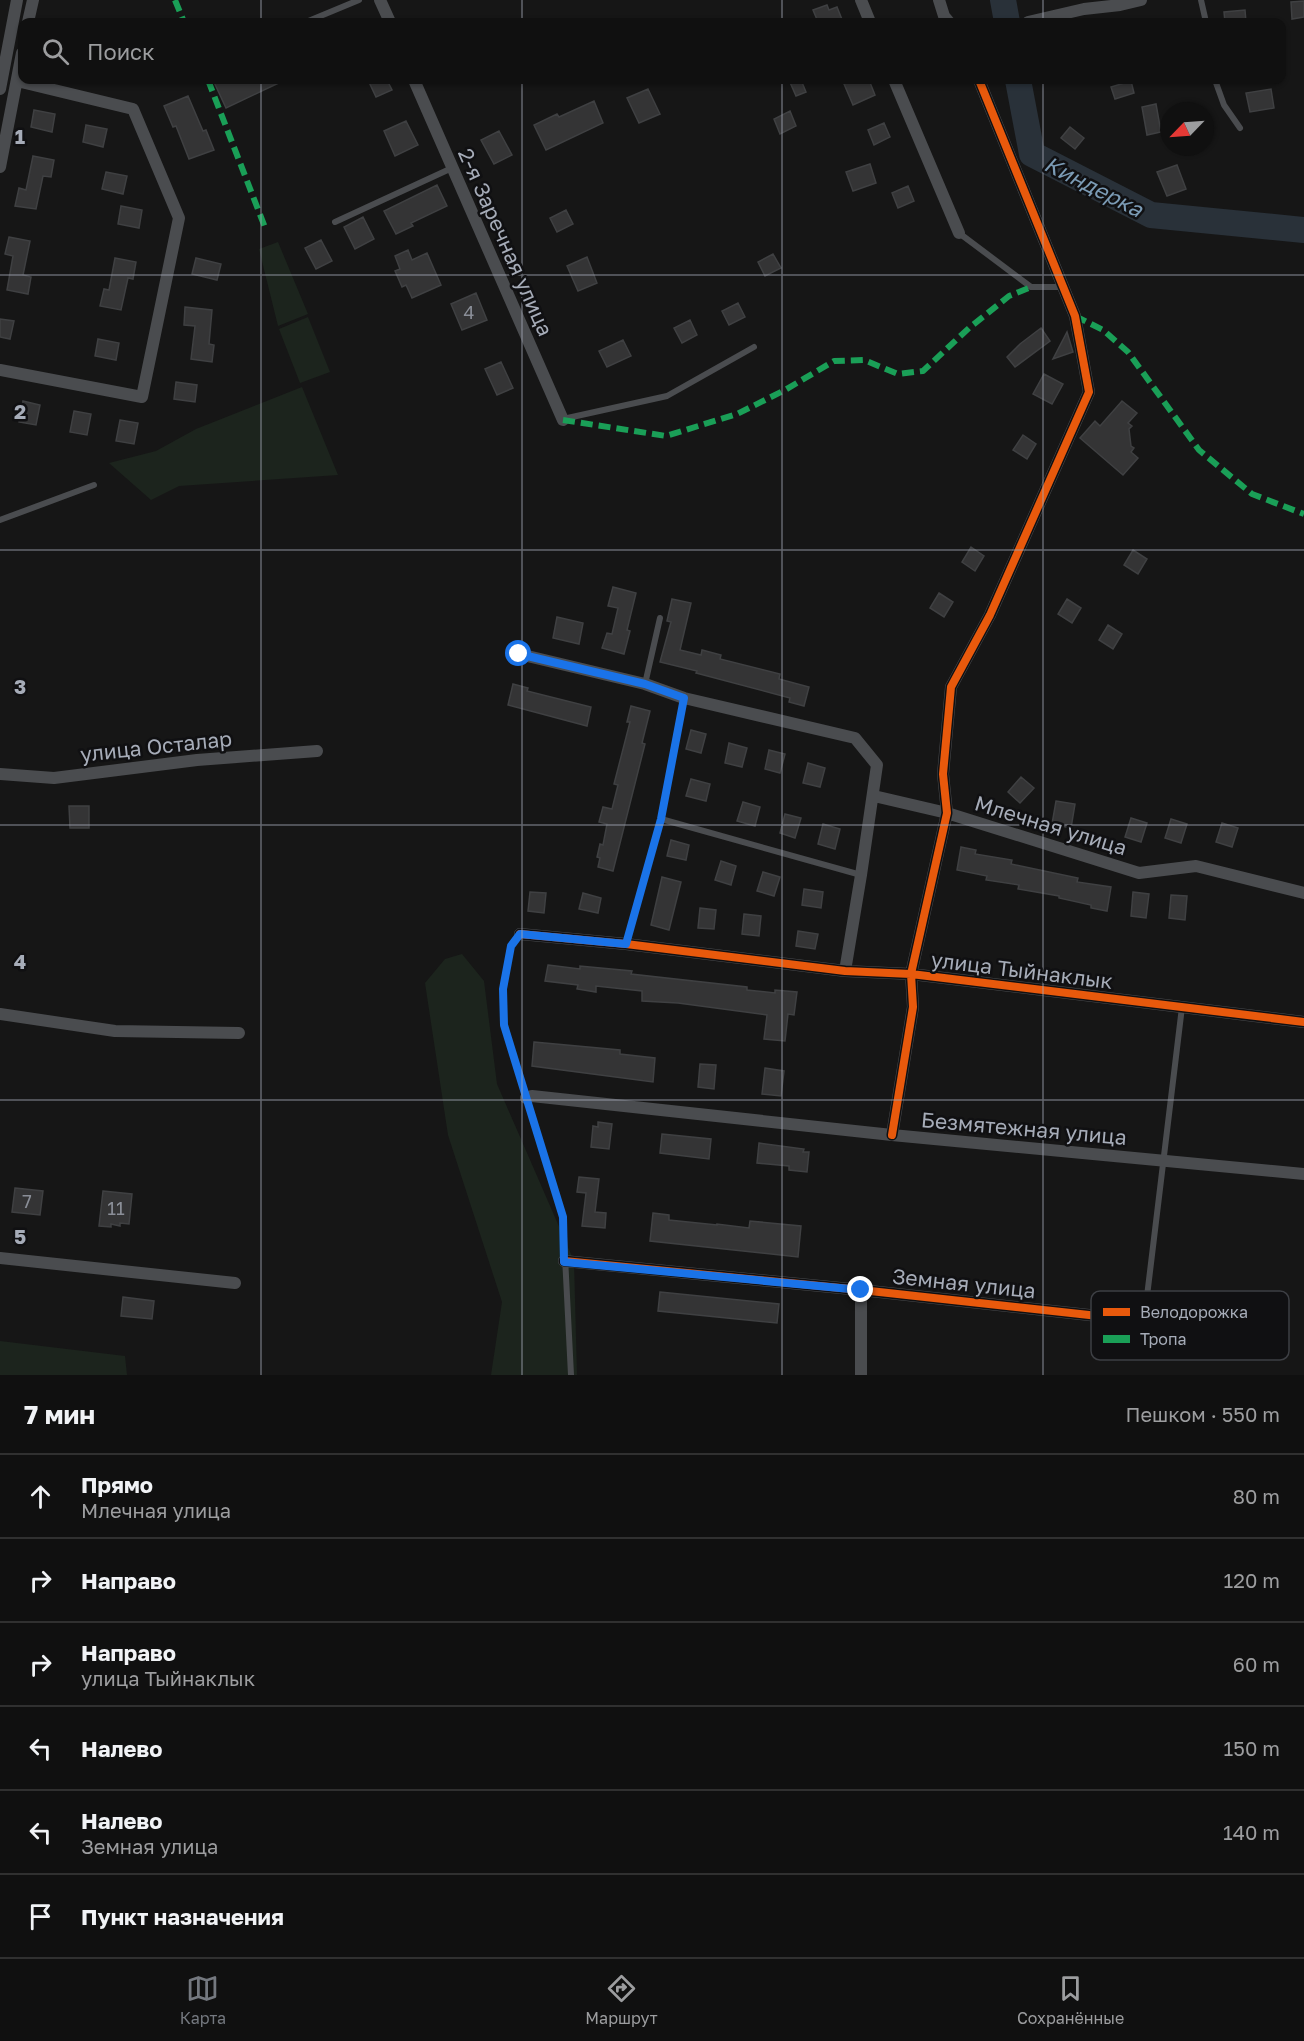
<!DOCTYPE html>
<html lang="ru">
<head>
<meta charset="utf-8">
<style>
  body { margin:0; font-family:"Golos Text",sans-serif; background:#1e1e1e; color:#f1f3f6 }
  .compass { position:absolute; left:1160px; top:102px; width:54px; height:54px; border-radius:50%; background:#101010; box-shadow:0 2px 4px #0004; rotate:245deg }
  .stop { position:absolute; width:18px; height:18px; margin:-14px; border:4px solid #1a73e8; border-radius:50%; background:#fff }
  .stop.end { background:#1a73e8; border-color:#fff; box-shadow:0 2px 6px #0008 }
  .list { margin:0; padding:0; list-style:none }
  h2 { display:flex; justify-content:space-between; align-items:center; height:78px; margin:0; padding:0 24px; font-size:26px }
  h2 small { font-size:20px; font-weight:400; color:#9c9d9f }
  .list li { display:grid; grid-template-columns:39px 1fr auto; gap:18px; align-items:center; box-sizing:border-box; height:84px; padding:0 24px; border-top:2px solid #303030 }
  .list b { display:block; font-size:22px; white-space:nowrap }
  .list p { margin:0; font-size:20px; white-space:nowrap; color:#9c9d9f }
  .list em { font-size:20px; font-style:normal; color:#9c9d9f }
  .icon { flex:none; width:33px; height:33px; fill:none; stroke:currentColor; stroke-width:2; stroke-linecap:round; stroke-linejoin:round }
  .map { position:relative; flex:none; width:1304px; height:1375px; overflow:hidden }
  .search { position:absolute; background:#101010; box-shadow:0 2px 4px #0004; left:18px; right:18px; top:18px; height:66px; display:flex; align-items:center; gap:15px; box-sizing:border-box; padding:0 21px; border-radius:12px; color:#9c9d9f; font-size:22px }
  .sheet { height:582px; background:#101010 }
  nav { display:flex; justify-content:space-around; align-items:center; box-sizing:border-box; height:84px; border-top:2px solid #303030; background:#101010; font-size:16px; color:#9c9d9f }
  nav a { display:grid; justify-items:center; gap:3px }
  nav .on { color:#74787f }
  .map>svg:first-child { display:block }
</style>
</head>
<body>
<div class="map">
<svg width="1304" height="1375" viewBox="0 0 1304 1375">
  <rect width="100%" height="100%" fill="#161616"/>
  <!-- green -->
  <path fill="#1c241d" d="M278,242L308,314L278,326L259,249Z
    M308,317L330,372L300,383L279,329Z
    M302,387L338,475L179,486L151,500L109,463L156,451L196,429Z
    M462,954L484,981L497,1084L574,1261L577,1375H491L502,1302L448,1135L425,983L445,959Z
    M0,1341L125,1356L127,1375H0Z"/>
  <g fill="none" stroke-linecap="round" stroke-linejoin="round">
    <!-- river -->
    <path stroke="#293139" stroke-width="26" d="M1003,0L1007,22
      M1018,80L1032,154L1151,215L1304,230"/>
  </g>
  <!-- building -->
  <path fill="#343435" stroke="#3f4042" stroke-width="1.5" d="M1304,1V17L1292,19L1291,2Z
    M827,5L829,10L837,7L843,22H818L813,10Z
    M1245,10L1246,22H1225L1224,12Z
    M213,80H285L226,108Z
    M368,80H387L392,90L376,97Z
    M789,80H801L806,92L796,96Z
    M854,80H869L875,95L853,105L844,84Z
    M1131,81L1134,93L1115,99L1111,87Z
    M648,89L660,114L639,123L627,98Z
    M1271,89L1274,108L1250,112L1246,93Z
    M188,96L203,131L206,130L214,150L189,159L176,126L173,127L164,106Z
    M594,101L603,123L546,150L534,125L557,114L559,117Z
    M1156,104L1161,132L1147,135L1142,107Z
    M34,110L55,114L52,132L31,127Z
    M790,111L796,126L780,134L774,119Z
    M406,121L418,145L395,156L384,131Z
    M884,123L890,137L874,145L868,130Z
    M86,125L107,129L103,147L83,142Z
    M1070,127L1084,138L1075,149L1061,138Z
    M499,131L512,155L494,164L481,140Z
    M33,156L54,160L51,177L43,176L36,209L15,206L19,188L26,190Z
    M870,164L876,183L853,191L846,172Z
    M1177,165L1186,189L1167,196L1157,172Z
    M106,172L127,176L123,194L102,189Z
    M437,185L447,206L411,223L413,226L396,234L384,211Z
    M908,186L914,201L898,208L892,193Z
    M121,206L142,210L139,228L118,224Z
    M566,210L573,224L557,232L550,218Z
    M363,217L374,239L355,249L344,227Z
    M9,237L30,241L23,275L31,277L28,294L7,290L13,256L5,254Z
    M321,240L332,261L316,269L305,248Z
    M408,250L412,260L427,253L441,285L412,298L406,285L402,287L395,271L400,269L395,256Z
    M773,254L781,268L765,276L758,262Z
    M587,257L597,283L578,291L567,266Z
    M115,258L136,262L133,279L128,278L121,310L100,306L104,289L109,290Z
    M196,258L221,264L217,280L192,274Z
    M476,293L487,320L462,330L451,304Z
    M738,303L745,317L729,325L722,311Z
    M185,307L212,310L209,344L214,345L212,362L191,359L195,326L184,325Z
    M0,319L14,321L10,339L0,337Z
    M690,320L697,335L682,343L674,328Z
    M1041,328L1050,341L1015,367L1007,357L1020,344Z
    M1067,332L1073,352L1053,359Z
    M98,339L119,343L116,360L95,356Z
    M623,340L631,356L607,367L599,351Z
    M501,362L513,388L497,395L485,369Z
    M1044,374L1063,384L1052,404L1033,394Z
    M176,382L197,385L195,402L174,399Z
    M23,401L40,405L36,425L19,422Z
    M1122,401L1137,413L1128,423L1132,426L1129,429L1131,446L1134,448L1131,452L1138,458L1123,475L1080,438L1095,421L1100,426Z
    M74,411L91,414L87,435L70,432Z
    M120,420L138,423L134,444L116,441Z
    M1023,435L1036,444L1027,459L1013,450Z
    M971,547L984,556L975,571L962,562Z
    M1133,550L1147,559L1138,574L1124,565Z
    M613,587L636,593L627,630L630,631L624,654L602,648L607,633L612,634L618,608L608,606Z
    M939,593L953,602L944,617L930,608Z
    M672,599L691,603L680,650L701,655L702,650L721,655L720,659L780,674L779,679L809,687L804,706L789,702L790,698L696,673L697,671L660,662L671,622L667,621Z
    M1067,599L1081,608L1072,623L1058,614Z
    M557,617L583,623L579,644L553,638Z
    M1108,625L1122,634L1113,649L1099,640Z
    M513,684L528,688L527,691L591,707L587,726L508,705Z
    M631,706L650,711L642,743L645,744L613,871L598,867L600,858L597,857L600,844L603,845L607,824L599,822L603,807L612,809L618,785L614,784L630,722H627Z
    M691,730L706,734L701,753L686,749Z
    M729,743L747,748L742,767L725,763Z
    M769,750L785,754L780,773L765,769Z
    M808,763L825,768L820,787L803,783Z
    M1021,777L1034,788L1020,803L1008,792Z
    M691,779L710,784L706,801L686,796Z
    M1056,801L1075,804L1071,828L1052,824Z
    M743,802L760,807L755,826L737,821Z
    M69,806H89V828H70Z
    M785,814L801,818L795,838L780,833Z
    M1131,818L1147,823L1141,842L1125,837Z
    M1171,819L1187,824L1181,843L1165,838Z
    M1222,823L1238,828L1232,847L1216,842Z
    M823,824L840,829L835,849L818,844Z
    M671,840L689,845L686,860L667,856Z
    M961,847L976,850L975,854L1012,860L1011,864L1078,878L1077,882L1111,887L1107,911L1091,908V905L1059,898V896L1018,889L1019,885L986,880L987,876L957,870Z
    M721,861L736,866L731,885L715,880Z
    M763,872L780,877L774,896L757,891Z
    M662,877L681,882L669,930L651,925Z
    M804,889L823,892L821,908L802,905Z
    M530,892L546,893L544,913L528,911Z
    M1133,892L1149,894L1146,918L1131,916Z
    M583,893L601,898L598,913L579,909Z
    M1171,895L1187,896L1185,920L1169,918Z
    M700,908L716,910L714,929L698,928Z
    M744,914L761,916L759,936L742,934Z
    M798,931L818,934L815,949L796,946Z
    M548,965L580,969V966L632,971L631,974L747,987V990L775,993V990L797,992L794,1015L788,1014L785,1041L764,1039L767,1015L678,1003L642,1001V991L596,986V992L577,989L578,985L545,981Z
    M534,1042L620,1050V1054L655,1058L653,1082L532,1066Z
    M700,1064L716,1065L714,1089L698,1087Z
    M765,1068L784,1071L781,1096L762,1094Z
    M598,1122L612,1124L609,1149L591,1147L593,1126L598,1127Z
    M662,1134L711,1139L709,1159L660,1153Z
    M759,1143L804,1149L803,1152H809L807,1172L789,1170V1166L757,1163Z
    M579,1177L599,1179L595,1212L606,1213L605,1228L582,1226L586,1193L577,1192Z
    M15,1188L43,1191L40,1215L12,1212Z
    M103,1191L132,1194L129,1224L120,1223V1226L111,1224V1227L99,1226Z
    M653,1213L669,1215V1220L717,1225V1224L749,1228L750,1221L801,1226L798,1257L650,1241Z
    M660,1292L779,1304L777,1323L658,1311Z
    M123,1297L154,1301L152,1319L121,1316Z"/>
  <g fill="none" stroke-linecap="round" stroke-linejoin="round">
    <!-- lane -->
    <path stroke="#4a4c4f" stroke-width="6" d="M1201,0L1206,22
      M306,22L359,0
      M1215,80L1224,105L1240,128
      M335,222L452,168
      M959,233L1031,287H1062
      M563,419L667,396L754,347
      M0,520L94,485
      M645,684L660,618
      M661,819L861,875
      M520,934L511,946L503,989L504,1025L563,1217L571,1375
      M626,943L661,819L684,698
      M1144,1321L1182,1007"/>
    <!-- street -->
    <path stroke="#4a4c4f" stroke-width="12" d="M380,0L390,22
      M861,0L870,22
      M939,0L944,16L949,22
      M28,22L33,0
      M1028,22L1084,9L1120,5L1141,0
      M414,80L563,420
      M894,80L959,233
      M0,89L17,0
      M0,167L22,53
      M0,370L142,397L179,218L133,109L17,81
      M519,654L645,684L684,698L855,738L877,765L861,875L845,971
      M0,774L54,778L197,760L317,751
      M874,796L947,813L1139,873L1196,866L1304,893
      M520,934L626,944L845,971L911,974L1304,1022
      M0,1014L115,1031L239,1033
      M526,1098L532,1096L892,1135L1304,1174
      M892,1135L913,1007L911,974L947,813L943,774L951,687L990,615L1089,392L1075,316L979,80
      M0,1258L235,1283
      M564,1261L861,1290L1144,1321
      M861,1290V1375"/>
    <!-- quiet -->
    <path stroke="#1a9f57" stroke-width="6" stroke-dasharray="12 6" stroke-linecap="butt" d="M175,0L184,22
      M208,80L266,230
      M1075,316L1103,330L1128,352L1199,450L1252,494L1304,514
      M563,420L666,436L737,414L785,390L834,361L864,360L898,374L923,371L969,328L1009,296L1031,287"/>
    <defs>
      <path id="cycleway" d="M520,934L626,944L845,971L911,974L1304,1022
        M892,1135L913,1007L911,974L947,813L943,774L951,687L990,615L1089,392L1075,316L979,80
        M564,1261L861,1290L1144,1321"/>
    </defs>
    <!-- cycleway casing -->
    <use href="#cycleway" stroke="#101012" stroke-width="11"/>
    <!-- cycleway -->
    <use href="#cycleway" stroke="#e8590c" stroke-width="8"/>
  </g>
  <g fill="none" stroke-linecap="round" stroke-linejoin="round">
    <!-- route -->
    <path stroke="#1a73e8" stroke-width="8" d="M519,654L645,684L684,698L661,819L626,944L520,934L511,946L503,989L504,1025L563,1217L564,1262L861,1290"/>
  </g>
  <!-- grid -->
  <path fill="none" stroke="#a6acb8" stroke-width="1.5" stroke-opacity="0.55" d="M261,0V22M522,0V22M782,0V22M1043,0V22M261,80V1375M522,80V1375M782,80V1375M1043,80V1375M0,275H1304M0,550H1304M0,825H1304M0,1100H1304"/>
  <g text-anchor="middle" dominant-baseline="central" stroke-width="5" stroke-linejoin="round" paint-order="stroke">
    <!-- number labels -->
    <g font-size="18" fill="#8a8e97">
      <text x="469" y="312">4</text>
      <text x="27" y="1201">7</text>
      <text x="116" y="1208">11</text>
    </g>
    <!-- street labels -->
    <g font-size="21" fill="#a6acb8" stroke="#101012">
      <text transform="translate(506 242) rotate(66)">2-я Заречная улица</text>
      <text transform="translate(156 746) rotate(-6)">улица Осталар</text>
      <text transform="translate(1051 825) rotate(17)">Млечная улица</text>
      <text transform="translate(1022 970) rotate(7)">улица Тыйнаклык</text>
      <text transform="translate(1024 1128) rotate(5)">Безмятежная улица</text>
      <text transform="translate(964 1283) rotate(6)">Земная улица</text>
    </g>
    <!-- water labels -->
    <g font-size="22" font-style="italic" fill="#7b9bb5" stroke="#101012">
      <text transform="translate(1094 186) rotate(27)">Киндерка</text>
    </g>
  </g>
  <!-- legend -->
  <rect x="1091" y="1291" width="198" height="69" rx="9" fill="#101012" stroke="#3d3f44" stroke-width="1.5"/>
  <rect x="1103" y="1308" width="27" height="8" fill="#e8590c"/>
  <rect x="1103" y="1335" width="27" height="8" fill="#1a9f57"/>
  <g font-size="16" fill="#a6acb8">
    <text x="1140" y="1318">Велодорожка</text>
    <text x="1140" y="1345">Тропа</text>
  </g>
  <g font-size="20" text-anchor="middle" font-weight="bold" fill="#a6acb8" stroke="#101012" stroke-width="5" stroke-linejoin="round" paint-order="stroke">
    <text x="20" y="144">1</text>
    <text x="20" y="419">2</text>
    <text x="20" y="694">3</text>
    <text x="20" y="969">4</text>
    <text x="20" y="1244">5</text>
  </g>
</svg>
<svg class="compass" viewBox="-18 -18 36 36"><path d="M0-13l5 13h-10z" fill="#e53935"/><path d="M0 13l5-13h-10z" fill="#9c9d9f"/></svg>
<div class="stop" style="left:519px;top:654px"></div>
<div class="stop end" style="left:861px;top:1290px"></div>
<div class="search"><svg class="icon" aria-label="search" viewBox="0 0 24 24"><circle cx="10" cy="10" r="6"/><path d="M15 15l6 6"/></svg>Поиск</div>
</div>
<section class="sheet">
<h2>7 мин<small>Пешком · 550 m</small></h2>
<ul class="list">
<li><svg class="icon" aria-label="ahead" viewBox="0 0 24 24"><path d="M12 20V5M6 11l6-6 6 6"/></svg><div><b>Прямо</b><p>Млечная улица</p></div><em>80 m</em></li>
<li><svg class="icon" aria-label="right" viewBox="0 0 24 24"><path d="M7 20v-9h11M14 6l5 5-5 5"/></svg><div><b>Направо</b></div><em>120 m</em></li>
<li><svg class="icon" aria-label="right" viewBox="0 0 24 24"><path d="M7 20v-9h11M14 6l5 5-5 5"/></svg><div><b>Направо</b><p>улица Тыйнаклык</p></div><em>60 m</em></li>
<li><svg class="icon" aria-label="left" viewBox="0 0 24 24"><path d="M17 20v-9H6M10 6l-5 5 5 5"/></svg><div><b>Налево</b></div><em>150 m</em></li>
<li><svg class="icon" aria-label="left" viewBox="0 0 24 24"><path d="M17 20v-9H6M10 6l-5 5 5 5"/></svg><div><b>Налево</b><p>Земная улица</p></div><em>140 m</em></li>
<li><svg class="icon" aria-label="arrive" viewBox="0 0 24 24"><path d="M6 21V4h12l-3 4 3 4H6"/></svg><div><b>Пункт назначения</b></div></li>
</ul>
</section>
<nav>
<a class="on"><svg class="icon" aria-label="map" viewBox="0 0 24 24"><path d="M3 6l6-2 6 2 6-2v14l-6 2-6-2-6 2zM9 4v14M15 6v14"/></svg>Карта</a>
<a><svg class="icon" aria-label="directions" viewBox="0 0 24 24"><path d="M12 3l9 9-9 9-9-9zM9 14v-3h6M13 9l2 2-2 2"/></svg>Маршрут</a>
<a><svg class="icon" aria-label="saved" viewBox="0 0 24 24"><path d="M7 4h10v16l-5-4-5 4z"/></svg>Сохранённые</a>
</nav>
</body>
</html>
